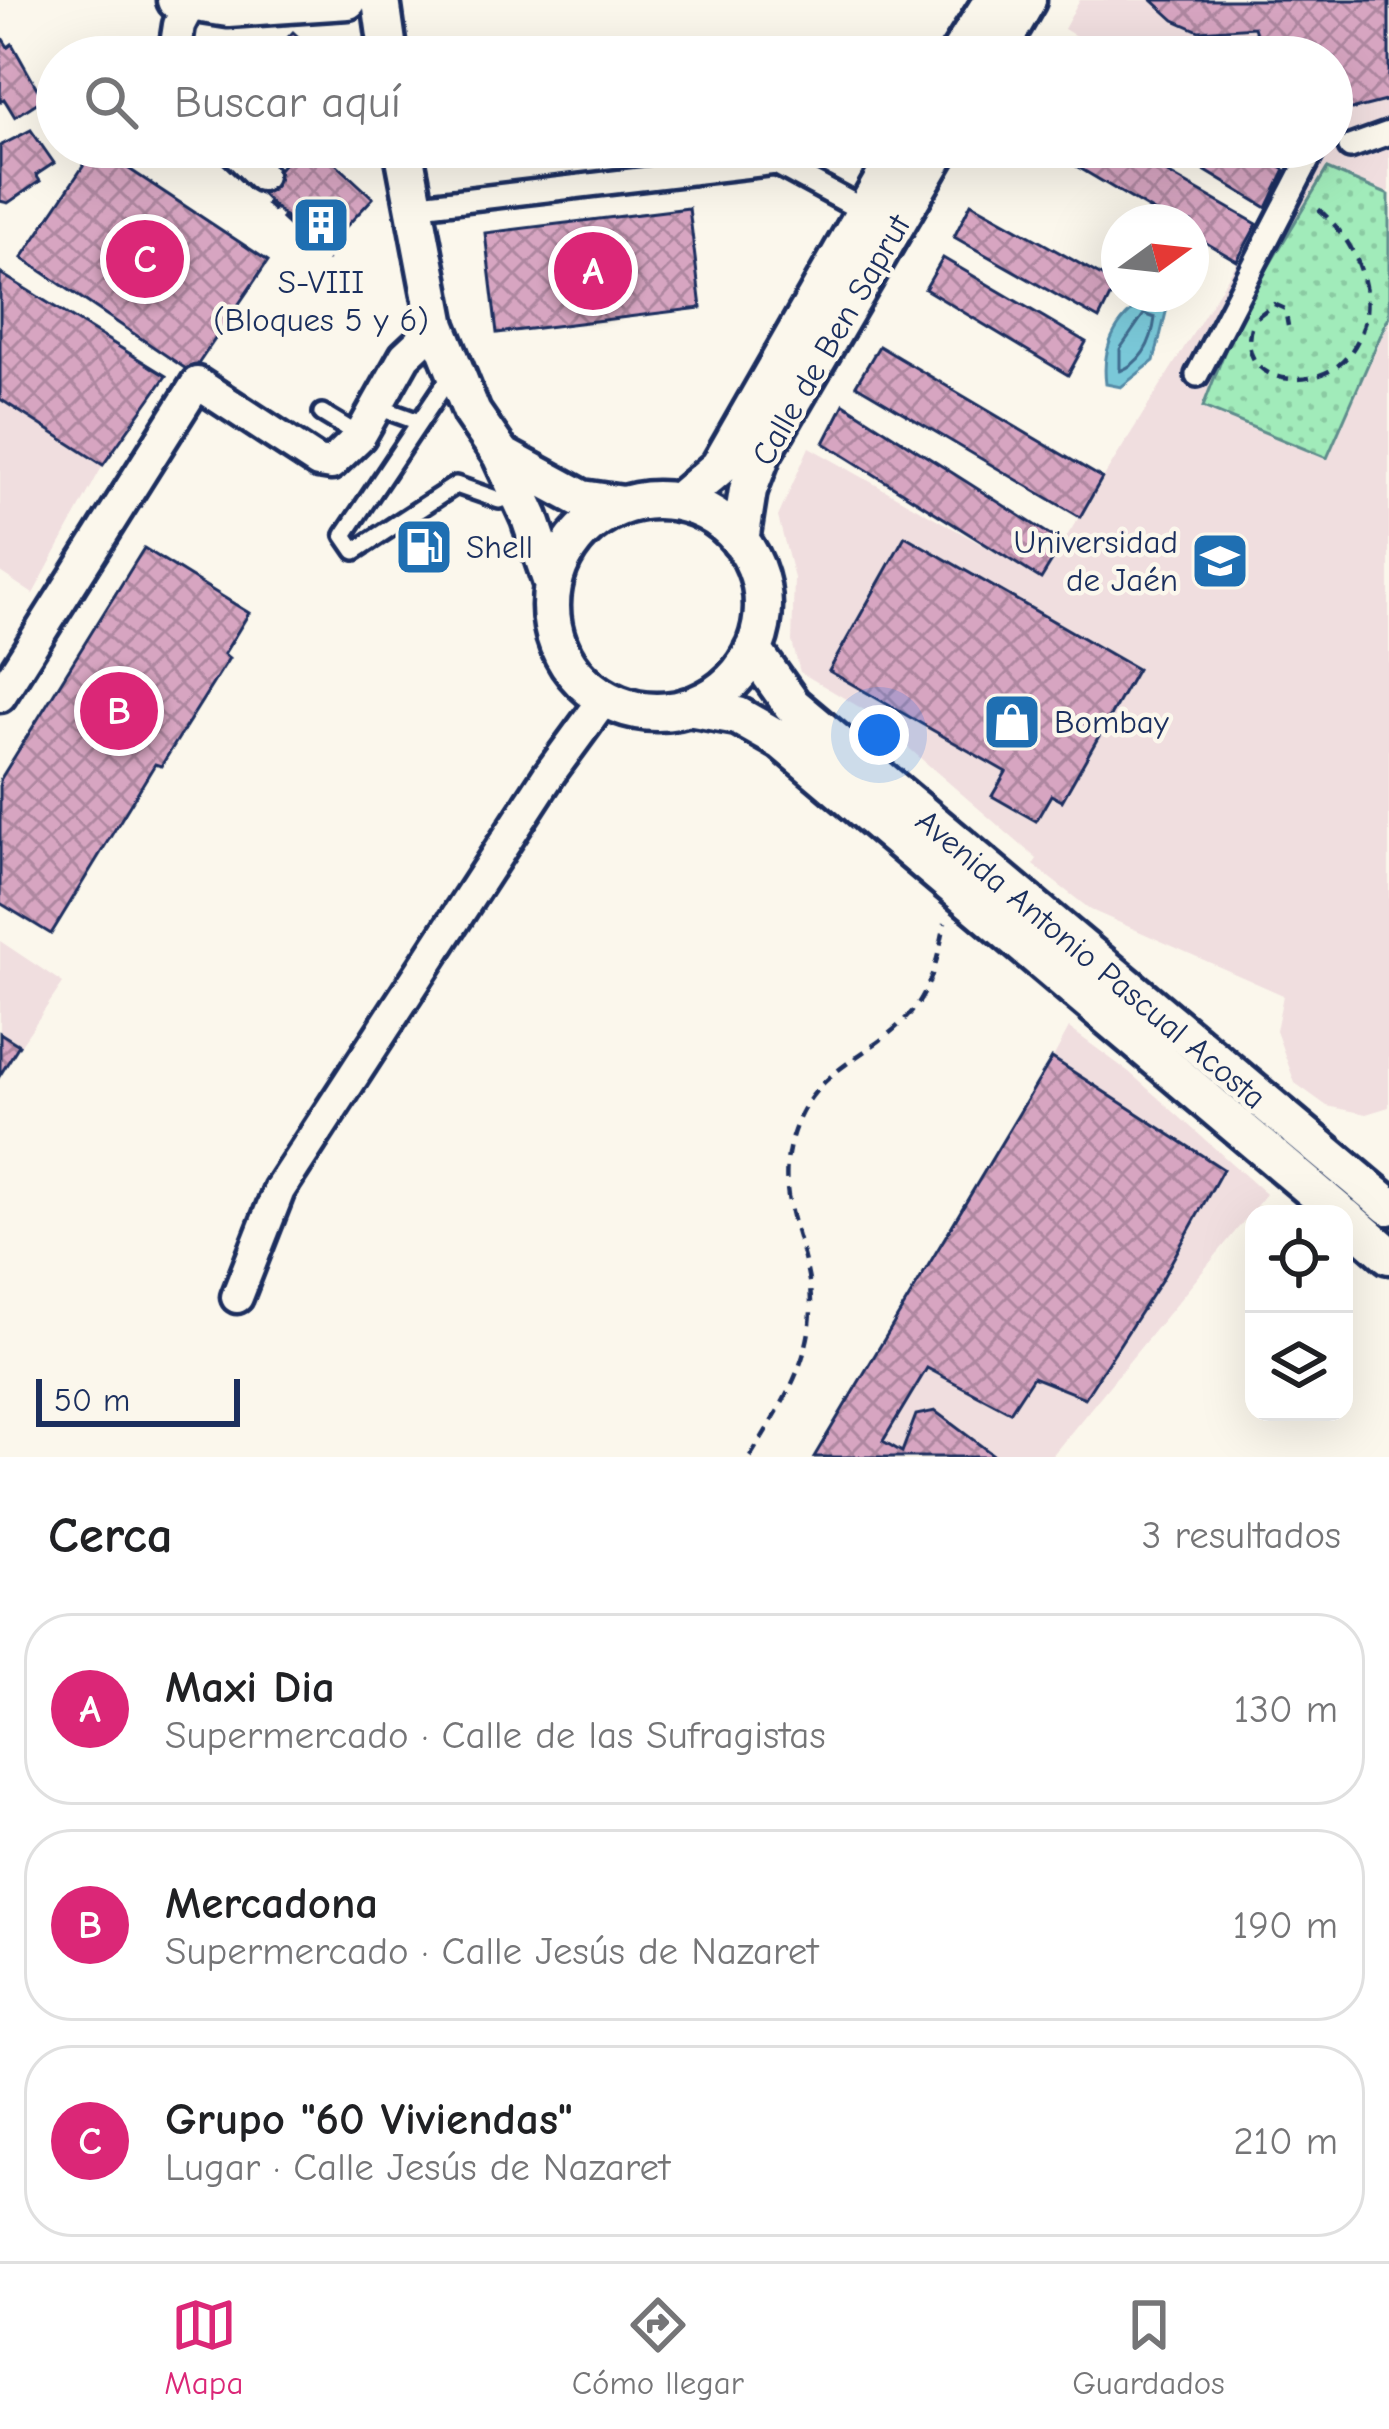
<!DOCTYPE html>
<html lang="es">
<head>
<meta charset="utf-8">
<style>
  body { margin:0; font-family:"Comic Neue",sans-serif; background:#f2f2f2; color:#202124 }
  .controls { position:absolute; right:36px; bottom:36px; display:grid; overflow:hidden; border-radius:24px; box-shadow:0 12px 48px #0002 }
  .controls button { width:108px; height:108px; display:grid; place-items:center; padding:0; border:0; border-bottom:3px solid #e0e0e0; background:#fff; color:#202124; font:60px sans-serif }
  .compass { position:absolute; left:1101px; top:204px; width:108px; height:108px; border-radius:50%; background:#fff; box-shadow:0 12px 48px #0002; rotate:75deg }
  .scale { position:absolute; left:36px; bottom:30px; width:204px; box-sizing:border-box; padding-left:12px; border:6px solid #1b2f5e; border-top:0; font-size:33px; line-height:42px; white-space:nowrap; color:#1b2f5e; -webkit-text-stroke:9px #fbf7ec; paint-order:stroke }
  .you { position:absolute; left:879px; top:735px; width:42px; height:42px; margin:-30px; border:9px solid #fff; border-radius:50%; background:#1a73e8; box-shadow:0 0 0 18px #1a73e833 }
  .badge { display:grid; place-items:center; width:78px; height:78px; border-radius:50%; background:#db2777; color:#fff; font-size:39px; font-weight:700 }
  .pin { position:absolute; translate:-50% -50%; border:6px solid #fff; box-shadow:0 3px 12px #0006 }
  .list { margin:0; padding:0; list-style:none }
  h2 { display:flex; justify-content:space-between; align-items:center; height:156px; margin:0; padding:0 48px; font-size:51px }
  h2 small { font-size:39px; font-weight:400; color:#757577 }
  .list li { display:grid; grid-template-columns:78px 1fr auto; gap:36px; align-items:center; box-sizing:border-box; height:192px; margin:0 24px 24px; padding:0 24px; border:3px solid #e0e0e0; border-radius:48px }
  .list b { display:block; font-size:45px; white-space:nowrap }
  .list p { margin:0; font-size:39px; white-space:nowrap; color:#757577 }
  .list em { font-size:39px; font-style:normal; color:#757577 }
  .icon { flex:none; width:66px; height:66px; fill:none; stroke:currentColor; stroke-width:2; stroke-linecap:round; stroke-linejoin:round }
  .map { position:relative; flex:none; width:1389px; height:1457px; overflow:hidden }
  .search { position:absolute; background:#fff; box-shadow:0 12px 48px #0002; left:36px; right:36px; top:36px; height:132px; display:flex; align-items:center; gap:30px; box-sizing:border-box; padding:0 42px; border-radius:66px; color:#757577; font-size:45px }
  .sheet { height:804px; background:#fff }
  nav { display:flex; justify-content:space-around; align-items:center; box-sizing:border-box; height:168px; border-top:3px solid #e0e0e0; background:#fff; font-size:33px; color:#757577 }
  nav a { display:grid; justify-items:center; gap:6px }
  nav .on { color:#db2777 }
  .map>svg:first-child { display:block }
</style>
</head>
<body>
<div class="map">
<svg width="1389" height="1457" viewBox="0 0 1389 1457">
  <defs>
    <pattern id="park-dots" width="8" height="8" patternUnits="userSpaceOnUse" patternTransform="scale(3)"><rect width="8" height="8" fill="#a1ebba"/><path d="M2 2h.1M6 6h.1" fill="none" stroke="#8acaa2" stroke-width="1.8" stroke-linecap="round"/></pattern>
    <pattern id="building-cross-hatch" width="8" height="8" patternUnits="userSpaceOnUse" patternTransform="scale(3)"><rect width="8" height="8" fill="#d7a5c1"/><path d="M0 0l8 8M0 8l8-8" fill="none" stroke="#ae87a0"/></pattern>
  </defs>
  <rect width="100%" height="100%" fill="#fbf7ec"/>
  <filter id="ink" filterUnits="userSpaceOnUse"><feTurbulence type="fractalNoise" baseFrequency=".00833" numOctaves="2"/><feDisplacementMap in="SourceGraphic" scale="24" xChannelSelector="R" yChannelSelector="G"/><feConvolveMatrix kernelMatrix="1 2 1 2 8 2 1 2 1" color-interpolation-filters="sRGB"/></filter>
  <g filter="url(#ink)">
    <!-- built -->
    <path fill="#f0dedf" d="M1080,0H1389V1107L1366,1114L1327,1106L1295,1083L1276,1031L1283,995L1091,910L1033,865L1037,859L866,711L800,672L792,642L794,578L778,517L809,447L1041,578L1297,166L1266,147H1332V57H1112L1064,29Z
      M0,273L166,376L103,465L33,594L0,572Z
      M0,941L63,983L0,1075Z
      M1069,1028L1129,1072L1266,1194L1051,1457H814L1019,1121Z"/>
    <!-- park -->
    <path fill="url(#park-dots)" stroke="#5e8d8c" stroke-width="3" d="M1327,169L1389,195V316L1327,458L1203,407L1238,317Z"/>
    <!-- water -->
    <path fill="#7ac8d8" stroke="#548ba7" stroke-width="3" d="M1154,297L1168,304L1154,361L1121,387L1106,384C1101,345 1118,313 1154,297Z"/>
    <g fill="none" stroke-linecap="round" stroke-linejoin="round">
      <!-- shore -->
      <path stroke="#416c8f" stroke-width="3" d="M1144,314L1155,318C1152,342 1143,362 1120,371V349Z"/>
    </g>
    <!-- building -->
    <path fill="url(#building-cross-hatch)" stroke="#1b2f5e" stroke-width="3" d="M1152,0H1389V100L1354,109L1332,108V57H1263L1254,27L1199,31L1174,20Z
      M293,32L320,57H269Z
      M1,36L8,47L12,44L43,99L15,117L4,99L0,102Z
      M1068,45L1090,57H1062Z
      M31,130L54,163L36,175L40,181L8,203L0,201V146Z
      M96,147L268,261L192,373L22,258Z
      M298,147H318L373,198L322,252L259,192Z
      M1044,147H1122L1257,224L1237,261L1191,234V222H1171Z
      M1166,147H1246L1285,170L1267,208Z
      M971,203L1116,284L1099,319L954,237Z
      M689,208L701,308L497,333L485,233Z
      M943,258L1086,342L1068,375L925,289Z
      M0,273L166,376L103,465L0,399Z
      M879,346L1102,478L1080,517L856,385Z
      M844,404L1063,543L1041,579L824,443Z
      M905,536L1137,669L1062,801L1051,795L1036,821L992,796L1006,772L829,671Z
      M144,548L249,613L224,654L229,658L161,766L155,764L51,934L0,903V780Z
      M0,1033L19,1045L0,1075Z
      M1052,1058L1223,1169L1162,1279L1085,1398L1033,1377L1010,1412L927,1368L883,1441L902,1452L916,1415L935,1411L996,1457H814Z"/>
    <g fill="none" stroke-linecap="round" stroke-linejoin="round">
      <defs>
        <path id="service" d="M453,372L344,535L355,551L456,485L499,500L518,496
          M375,406L419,422
          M322,413L360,436"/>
        <path id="pedestrian" d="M1350,147L1389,133
          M412,206L776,163L863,210
          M1197,375L1315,147"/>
        <path id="minor" d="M174,57L179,25L190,4
          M232,147L261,175
          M0,696L197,383L318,462L331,464L360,436L405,356L437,326
          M237,1297L279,1190L550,773L605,698"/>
        <path id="tertiary" d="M176,0L228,8L348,0
          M381,0L389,57
          M957,57L993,0
          M994,57L1027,0
          M403,147L437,326L472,413L501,455L530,518L553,586
          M501,455L582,499L623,505
          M551 606a106 106 0 1 1 212 0a106 106 0 1 1-212 0Z
          M678,502L719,467L902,147
          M740,541L748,490L762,454L941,147
          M753,650L792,705L1389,1206
          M688,707L738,716L782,741L1341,1214
          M1344,1216L1389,1255"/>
      </defs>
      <!-- service casing -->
      <use href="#service" stroke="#1b2f5e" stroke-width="24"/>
      <!-- pedestrian casing -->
      <use href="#pedestrian" stroke="#1b2f5e" stroke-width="30"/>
      <!-- minor casing -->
      <use href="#minor" stroke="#1b2f5e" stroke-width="39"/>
      <!-- tertiary casing -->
      <use href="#tertiary" stroke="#1b2f5e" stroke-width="45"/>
      <!-- path -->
      <path stroke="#1b2f5e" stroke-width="4.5" stroke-dasharray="12 9" stroke-linecap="butt" d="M266,203L328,261
        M1257,317L1274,304L1285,309L1288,326
        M1251,327C1236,387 1317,392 1346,358C1389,308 1358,238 1312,204
        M750,1457C778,1410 811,1364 811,1307C812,1248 772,1204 792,1137C813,1067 866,1061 909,1015C931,992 939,953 945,923"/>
      <!-- service -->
      <use href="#service" stroke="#fbf7ec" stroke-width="15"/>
      <!-- pedestrian -->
      <use href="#pedestrian" stroke="#fbf7ec" stroke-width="21"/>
      <!-- minor -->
      <use href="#minor" stroke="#fbf7ec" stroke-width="30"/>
      <!-- tertiary -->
      <use href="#tertiary" stroke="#fbf7ec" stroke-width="36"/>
    </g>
  </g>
  <!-- icons -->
  <defs>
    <symbol id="building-square" viewBox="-11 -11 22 22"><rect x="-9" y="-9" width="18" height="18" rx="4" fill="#1f6fb2" stroke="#fbf7ec"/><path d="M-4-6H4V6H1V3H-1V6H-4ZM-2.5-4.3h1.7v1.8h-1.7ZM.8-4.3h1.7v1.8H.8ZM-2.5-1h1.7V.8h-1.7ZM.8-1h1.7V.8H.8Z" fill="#fff"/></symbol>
    <symbol id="fuel-square" viewBox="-11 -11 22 22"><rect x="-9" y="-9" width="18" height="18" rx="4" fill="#1f6fb2" stroke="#fbf7ec"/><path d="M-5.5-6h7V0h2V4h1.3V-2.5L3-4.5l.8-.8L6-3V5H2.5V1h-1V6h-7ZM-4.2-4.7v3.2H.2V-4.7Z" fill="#fff"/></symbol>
    <symbol id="university-square" viewBox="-11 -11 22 22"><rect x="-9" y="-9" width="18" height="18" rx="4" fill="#1f6fb2" stroke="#fbf7ec"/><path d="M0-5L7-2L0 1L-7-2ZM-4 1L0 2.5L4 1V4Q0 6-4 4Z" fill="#fff"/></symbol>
    <symbol id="shop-square" viewBox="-11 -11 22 22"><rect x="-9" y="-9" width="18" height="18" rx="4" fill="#1f6fb2" stroke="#fbf7ec"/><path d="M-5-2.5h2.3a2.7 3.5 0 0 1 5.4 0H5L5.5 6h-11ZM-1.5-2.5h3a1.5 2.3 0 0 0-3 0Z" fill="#fff"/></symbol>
  </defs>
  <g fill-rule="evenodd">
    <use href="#building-square" x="288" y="192" width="66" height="66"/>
    <use href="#fuel-square" x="391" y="514" width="66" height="66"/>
    <use href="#university-square" x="1187" y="528" width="66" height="66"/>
    <use href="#shop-square" x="979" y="689" width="66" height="66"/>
  </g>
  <g text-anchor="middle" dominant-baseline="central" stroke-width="9" stroke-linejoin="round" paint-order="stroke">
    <!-- poi labels -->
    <g font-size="33" fill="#1b2f5e" stroke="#fbf7ec" text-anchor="start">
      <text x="321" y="282" text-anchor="middle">S-VIII<tspan x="321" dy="38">(Bloques 5 y 6)</tspan></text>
      <text x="1178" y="542" text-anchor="end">Universidad<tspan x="1178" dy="38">de Jaén</tspan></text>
      <text x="466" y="547">Shell</text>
      <text x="1054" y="722">Bombay</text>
    </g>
    <!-- street labels -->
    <g font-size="33" fill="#1b2f5e" stroke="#fbf7ec">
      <text transform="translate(831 340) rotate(-60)">Calle de Ben Saprut</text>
      <text transform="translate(1091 959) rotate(40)">Avenida Antonio Pascual Acosta</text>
    </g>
  </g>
</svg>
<div class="controls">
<button><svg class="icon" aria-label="locate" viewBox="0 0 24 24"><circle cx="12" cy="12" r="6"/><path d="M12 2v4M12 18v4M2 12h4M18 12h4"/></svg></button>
<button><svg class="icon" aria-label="layers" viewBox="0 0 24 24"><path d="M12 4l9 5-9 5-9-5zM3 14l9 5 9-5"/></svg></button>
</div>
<svg class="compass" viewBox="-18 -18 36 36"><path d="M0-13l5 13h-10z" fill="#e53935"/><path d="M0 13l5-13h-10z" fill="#757577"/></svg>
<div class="scale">50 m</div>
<div class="you"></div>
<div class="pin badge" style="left:593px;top:271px">A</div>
<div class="pin badge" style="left:119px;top:711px">B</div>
<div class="pin badge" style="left:145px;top:259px">C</div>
<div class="search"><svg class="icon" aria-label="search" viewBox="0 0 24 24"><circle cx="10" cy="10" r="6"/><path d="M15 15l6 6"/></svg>Buscar aquí</div>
</div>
<section class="sheet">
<h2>Cerca<small>3 resultados</small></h2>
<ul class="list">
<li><span class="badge">A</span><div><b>Maxi Dia</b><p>Supermercado · Calle de las Sufragistas</p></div><em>130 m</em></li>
<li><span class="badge">B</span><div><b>Mercadona</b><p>Supermercado · Calle Jesús de Nazaret</p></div><em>190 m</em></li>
<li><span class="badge">C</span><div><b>Grupo &quot;60 Viviendas&quot;</b><p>Lugar · Calle Jesús de Nazaret</p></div><em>210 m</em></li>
</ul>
</section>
<nav>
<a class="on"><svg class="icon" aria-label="map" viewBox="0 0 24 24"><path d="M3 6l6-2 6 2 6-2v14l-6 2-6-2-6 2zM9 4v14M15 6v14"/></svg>Mapa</a>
<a><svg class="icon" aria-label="directions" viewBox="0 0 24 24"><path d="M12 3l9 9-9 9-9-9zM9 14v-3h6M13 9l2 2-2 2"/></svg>Cómo llegar</a>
<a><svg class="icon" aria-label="saved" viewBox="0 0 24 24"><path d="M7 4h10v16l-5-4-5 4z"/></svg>Guardados</a>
</nav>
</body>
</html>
